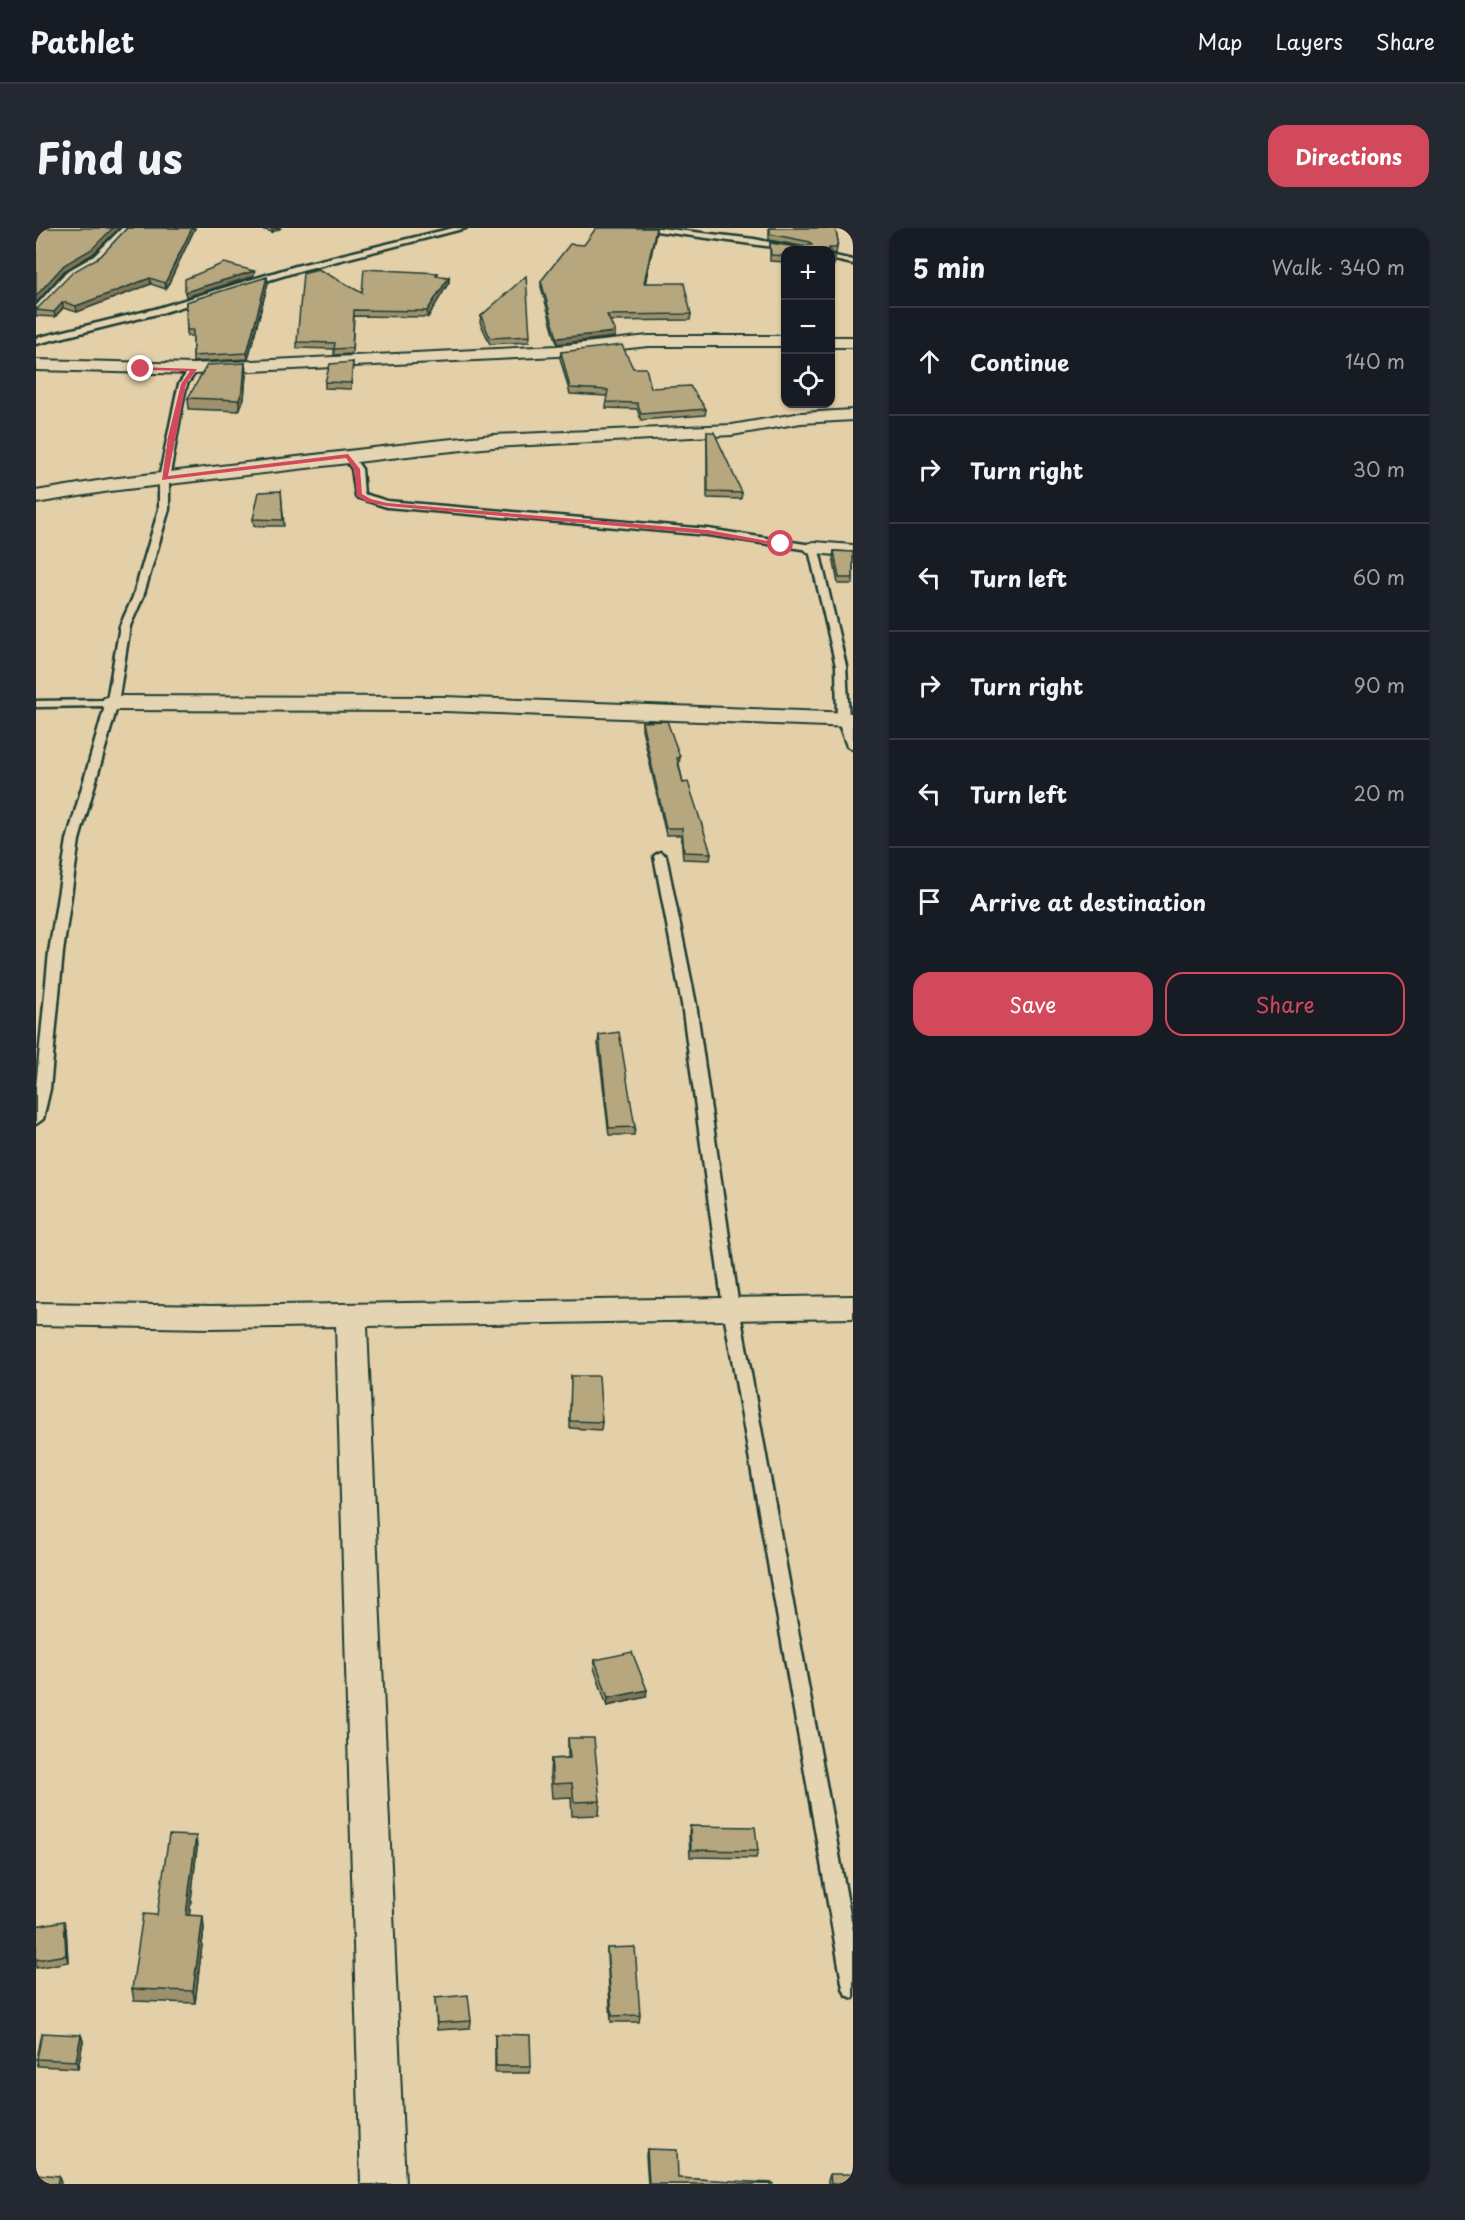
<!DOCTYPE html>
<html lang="en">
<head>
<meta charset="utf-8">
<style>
  body { margin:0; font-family:"Playpen Sans",sans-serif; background:#242831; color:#f1f3f6 }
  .controls { position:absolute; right:18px; top:18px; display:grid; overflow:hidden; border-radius:12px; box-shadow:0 2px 4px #0004 }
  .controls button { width:54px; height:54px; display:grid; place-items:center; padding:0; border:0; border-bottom:2px solid #363941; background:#171b24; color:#f1f3f6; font:30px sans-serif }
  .stop { position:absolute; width:18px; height:18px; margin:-14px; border:4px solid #d1495b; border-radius:50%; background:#fff }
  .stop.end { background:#d1495b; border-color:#fff; box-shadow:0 2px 6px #0008 }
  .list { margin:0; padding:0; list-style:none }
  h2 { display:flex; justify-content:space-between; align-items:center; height:78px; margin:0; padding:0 24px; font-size:26px }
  h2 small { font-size:20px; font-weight:400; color:#9ea1a6 }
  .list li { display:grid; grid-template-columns:39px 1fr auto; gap:18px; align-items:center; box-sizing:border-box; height:108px; padding:0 24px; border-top:2px solid #363941 }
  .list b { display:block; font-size:22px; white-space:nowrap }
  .list em { font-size:20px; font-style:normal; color:#9ea1a6 }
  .actions { display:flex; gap:12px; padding:18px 24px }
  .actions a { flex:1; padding:14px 0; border:2px solid #d1495b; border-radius:18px; text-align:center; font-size:21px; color:#d1495b }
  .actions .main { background:#d1495b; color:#fff }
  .icon { flex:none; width:33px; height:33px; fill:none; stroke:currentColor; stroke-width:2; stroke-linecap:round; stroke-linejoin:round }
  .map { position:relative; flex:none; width:817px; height:1956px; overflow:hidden; border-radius:18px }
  header { display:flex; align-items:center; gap:36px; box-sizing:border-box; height:84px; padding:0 30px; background:#171b24; border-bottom:2px solid #363941 }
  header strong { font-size:28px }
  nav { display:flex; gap:33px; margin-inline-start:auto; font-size:21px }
  .intro { display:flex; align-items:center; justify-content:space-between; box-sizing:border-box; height:144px; padding:0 36px }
  h1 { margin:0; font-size:42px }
  .button { padding:15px 27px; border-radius:18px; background:#d1495b; color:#fff; font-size:21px; font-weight:700 }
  main { display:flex; gap:36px; padding:0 36px }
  aside { flex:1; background:#171b24; border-radius:18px; box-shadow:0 2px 4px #0004 }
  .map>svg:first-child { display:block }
</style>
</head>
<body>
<header>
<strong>Pathlet</strong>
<nav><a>Map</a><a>Layers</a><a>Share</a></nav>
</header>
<div class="intro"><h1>Find us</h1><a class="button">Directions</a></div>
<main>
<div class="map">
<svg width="817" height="1956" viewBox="0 0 817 1956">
  <rect width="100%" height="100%" fill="#e3cfa8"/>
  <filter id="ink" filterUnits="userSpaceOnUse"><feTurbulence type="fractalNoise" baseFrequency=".0167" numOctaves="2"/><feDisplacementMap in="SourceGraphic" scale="12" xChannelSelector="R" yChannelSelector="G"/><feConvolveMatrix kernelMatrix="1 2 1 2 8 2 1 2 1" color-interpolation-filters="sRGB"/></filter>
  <g filter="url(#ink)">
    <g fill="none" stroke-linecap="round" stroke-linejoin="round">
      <defs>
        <path id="lane" d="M86,0H94L64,32L36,48L0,85V78L30,44L58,28Z
          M417,0H430L266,42L125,85L0,116V110L119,81L260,38Z
          M598,0H623L718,11L773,22H759Z
          M794,27L817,32V36L794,31Z
          M155,139L162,141L151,156L148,168L133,251V281L107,369L94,398L82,475L43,612L27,724L14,861L7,891L0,896V860L13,724L31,612L69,478L0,479V473L71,472L84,398L97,369L123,281V251L140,168L143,156Z
          M309,226H315L326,241L328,266L351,273L672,301L782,318L810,438L813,491L817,503V521L811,518L801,491L800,438L773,322L672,307L351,279L320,269L316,241L307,228Z
          M624,624L630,628L660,776L703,1080L817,1703V1770L810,1767L807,1760L687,1080L646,776L618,628Z"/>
        <path id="street" d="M612,108H750V118H612L521,128L158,146L0,142V132L158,136L521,118Z
          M794,109H817V119H794Z
          M817,182V192L765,195L696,207L457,219L397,225L74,263L0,275V263L74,251L397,213L457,207L696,197L765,185Z
          M778,314L817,317V329L771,324L768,320L771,316Z
          M76,468L409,469L817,485V499L409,483L76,482L68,480L65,475L68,470Z
          M817,1068V1090L331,1098L369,1956H325L300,1098L175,1100L0,1097V1075L175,1078Z"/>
      </defs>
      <!-- lane casing -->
      <use href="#lane" stroke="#1f3d34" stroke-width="5"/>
      <!-- street casing -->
      <use href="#street" stroke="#1f3d34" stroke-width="4"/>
      <!-- lane -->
      <use href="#lane" fill="#e5d4b1" fill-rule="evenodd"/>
      <!-- street -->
      <use href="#street" fill="#e5d4b1" fill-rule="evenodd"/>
    </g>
    <!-- wall -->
    <path fill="#9d906d" stroke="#1f3d34" stroke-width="1.5" d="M91,0H159L130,61L115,56L41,84L27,80L19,89L0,88V80L1,81L65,28Z
      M221,0H245L236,4Z
      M620,0L609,55L655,86L654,92L573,93L579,109L521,116L505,59V53L548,17Z
      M733,0H799L802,13L800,26L795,25V22H750V34L734,33V15L760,19L765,18L733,12Z
      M795,26L799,29L798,37H795Z
      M402,45V48L413,49V54L392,89L318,88L316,126L298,127V121L261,120V114L326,65Z
      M231,49L232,55L212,131L157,134V108H151L150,74Z
      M445,88L494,108L493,114L454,116L444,94Z
      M525,124L597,140L615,160L670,181L669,187L605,192L601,181L570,180L571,168L534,166L524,130Z
      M317,134L315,161L289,160V154Z
      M209,135L210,146L208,170L203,183L153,181L152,170Z
      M671,204L706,265L705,271L671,270Z
      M245,263L248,298H218L217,291Z
      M798,323L817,324V356H802L797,329Z
      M606,494L644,529L643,536L647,555L675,625L674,632L647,631L645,607H630L606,501Z
      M563,807L599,899L598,907H573L562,815Z
      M535,1148L566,1194L565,1202L534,1200Z
      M559,1432L610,1469L571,1478L558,1440Z
      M532,1510L564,1573L563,1587L536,1588L535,1569L516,1570L514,1545L515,1531L532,1530Z
      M654,1598L722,1623L720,1630L654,1629L653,1605Z
      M161,1620L153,1688L168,1700L159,1775L98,1773L96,1761L121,1687Z
      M0,1698L30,1700L32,1734L0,1740Z
      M571,1720L604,1787L603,1794H575L571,1727Z
      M399,1770L435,1793L434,1800L401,1802Z
      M459,1806L495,1838L494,1845H459Z
      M45,1807L47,1813L42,1840L2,1838L1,1831Z
      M611,1921L642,1950L737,1956H612L610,1927Z
      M794,1946L817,1956H792V1953Z"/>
    <!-- shaded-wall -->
    <path fill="#807559" stroke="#1f3d34" stroke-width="1.5" d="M77,0H83L57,26L28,43L0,75V68L28,37Z
      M156,0H159L130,61L129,55Z
      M236,0H245L236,4Z
      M620,0V5L608,61V55Z
      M218,43V48L150,69L149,64Z
      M231,49L232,55L212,131L211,125Z
      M413,49V54L392,89L391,83Z
      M114,50L115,56L41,84L40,78Z
      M27,74V80L19,89L18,84Z
      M579,104V109L521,116V110Z
      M209,135L210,146L208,170L203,183V172Z
      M611,1462L610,1469L571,1478L572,1470Z
      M160,1608L161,1620L152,1699L150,1687Z
      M167,1688L168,1700L159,1775L157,1763Z
      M28,1693L30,1700L32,1734L30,1727Z
      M45,1807L47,1813L42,1840L40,1833Z
      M23,1948L25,1954V1956H21Z"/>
    <!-- building -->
    <path fill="#b7a77f" stroke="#1f3d34" stroke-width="1.5" d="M0,0H77L56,21L28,37L0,68Z
      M91,0H156L129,55L114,50L40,78L27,74L18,84L0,82V80L1,81L37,44L65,28Z
      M560,0H620L608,55H648L655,86L571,87L579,104L521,110L505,53L534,16L548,17Z
      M734,0H799L802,13L800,20H793V22H750V28L735,27L734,15L760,19L776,17L774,14L734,6Z
      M795,26L799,29V31H795Z
      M188,35L218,43L149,64V51Z
      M282,41L326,65L328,41L402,45L400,48L413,49L391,83L318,82L316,120L298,121L299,115L261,114L267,45Z
      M490,48L494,108L454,110L445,88Z
      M231,49L211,125L157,128V102H151L150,74Z
      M586,117L597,140H610L615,160L654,158L670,181L605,186L601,175L570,174L572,162L534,160L525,124Z
      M317,134L315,155L289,154L294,136Z
      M209,135L207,160L203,172L152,170L171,137Z
      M671,204H678L706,265L672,264Z
      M245,263L247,292L217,291L223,264Z
      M798,323L817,324V350H803Z
      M631,493L644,529L641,530L647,555L652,554L675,625L648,624L646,600H630L606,494Z
      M583,804L599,899L573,900L563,807Z
      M535,1148H563L566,1194L534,1193Z
      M596,1424L611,1462L572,1470L559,1432Z
      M532,1510H558L564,1573L538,1574L536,1555L517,1556L515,1531L534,1530Z
      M654,1598L719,1599L722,1623L655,1622Z
      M133,1607L160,1608L150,1687L167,1688L157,1763L96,1761L107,1686L121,1687Z
      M28,1693L30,1727L0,1732V1698Z
      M599,1719L604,1787L576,1788L571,1720Z
      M432,1767L435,1793L401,1795L399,1770Z
      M6,1805L45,1807L40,1833L1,1831Z
      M459,1806L494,1807L495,1838H460Z
      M611,1921L641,1922L642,1950L737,1955V1956H613Z
      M0,1946L23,1948L21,1956H0Z
      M794,1946H817V1956H795Z"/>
  </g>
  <!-- route -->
  <path fill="#d1495b" d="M103,139L161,141L150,156L132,248L312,226L324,241L326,266L335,271L351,275L672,302L748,316L745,318L672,306L351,278L331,274L321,268L318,241L310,230L126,252L132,209L145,156L154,143L105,142Z"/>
</svg>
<div class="controls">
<button>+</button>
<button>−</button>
<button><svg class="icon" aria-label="locate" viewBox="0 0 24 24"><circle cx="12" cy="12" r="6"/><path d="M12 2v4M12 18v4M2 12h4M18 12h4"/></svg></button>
</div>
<div class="stop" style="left:745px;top:316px"></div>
<div class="stop end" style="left:105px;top:141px"></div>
</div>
<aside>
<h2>5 min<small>Walk · 340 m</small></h2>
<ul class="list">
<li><svg class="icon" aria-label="ahead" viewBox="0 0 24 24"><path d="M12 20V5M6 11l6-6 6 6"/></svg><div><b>Continue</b></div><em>140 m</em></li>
<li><svg class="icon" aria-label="right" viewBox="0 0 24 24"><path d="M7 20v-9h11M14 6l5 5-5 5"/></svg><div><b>Turn right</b></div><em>30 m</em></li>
<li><svg class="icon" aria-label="left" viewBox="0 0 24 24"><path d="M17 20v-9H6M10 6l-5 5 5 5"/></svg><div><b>Turn left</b></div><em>60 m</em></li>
<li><svg class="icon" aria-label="right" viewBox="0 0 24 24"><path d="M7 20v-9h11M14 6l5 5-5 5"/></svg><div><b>Turn right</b></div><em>90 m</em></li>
<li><svg class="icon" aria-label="left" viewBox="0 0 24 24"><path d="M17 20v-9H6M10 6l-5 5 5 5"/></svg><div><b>Turn left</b></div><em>20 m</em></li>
<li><svg class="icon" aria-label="arrive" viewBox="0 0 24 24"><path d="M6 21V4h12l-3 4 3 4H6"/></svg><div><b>Arrive at destination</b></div></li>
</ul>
<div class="actions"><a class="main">Save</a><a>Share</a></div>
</aside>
</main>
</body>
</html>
